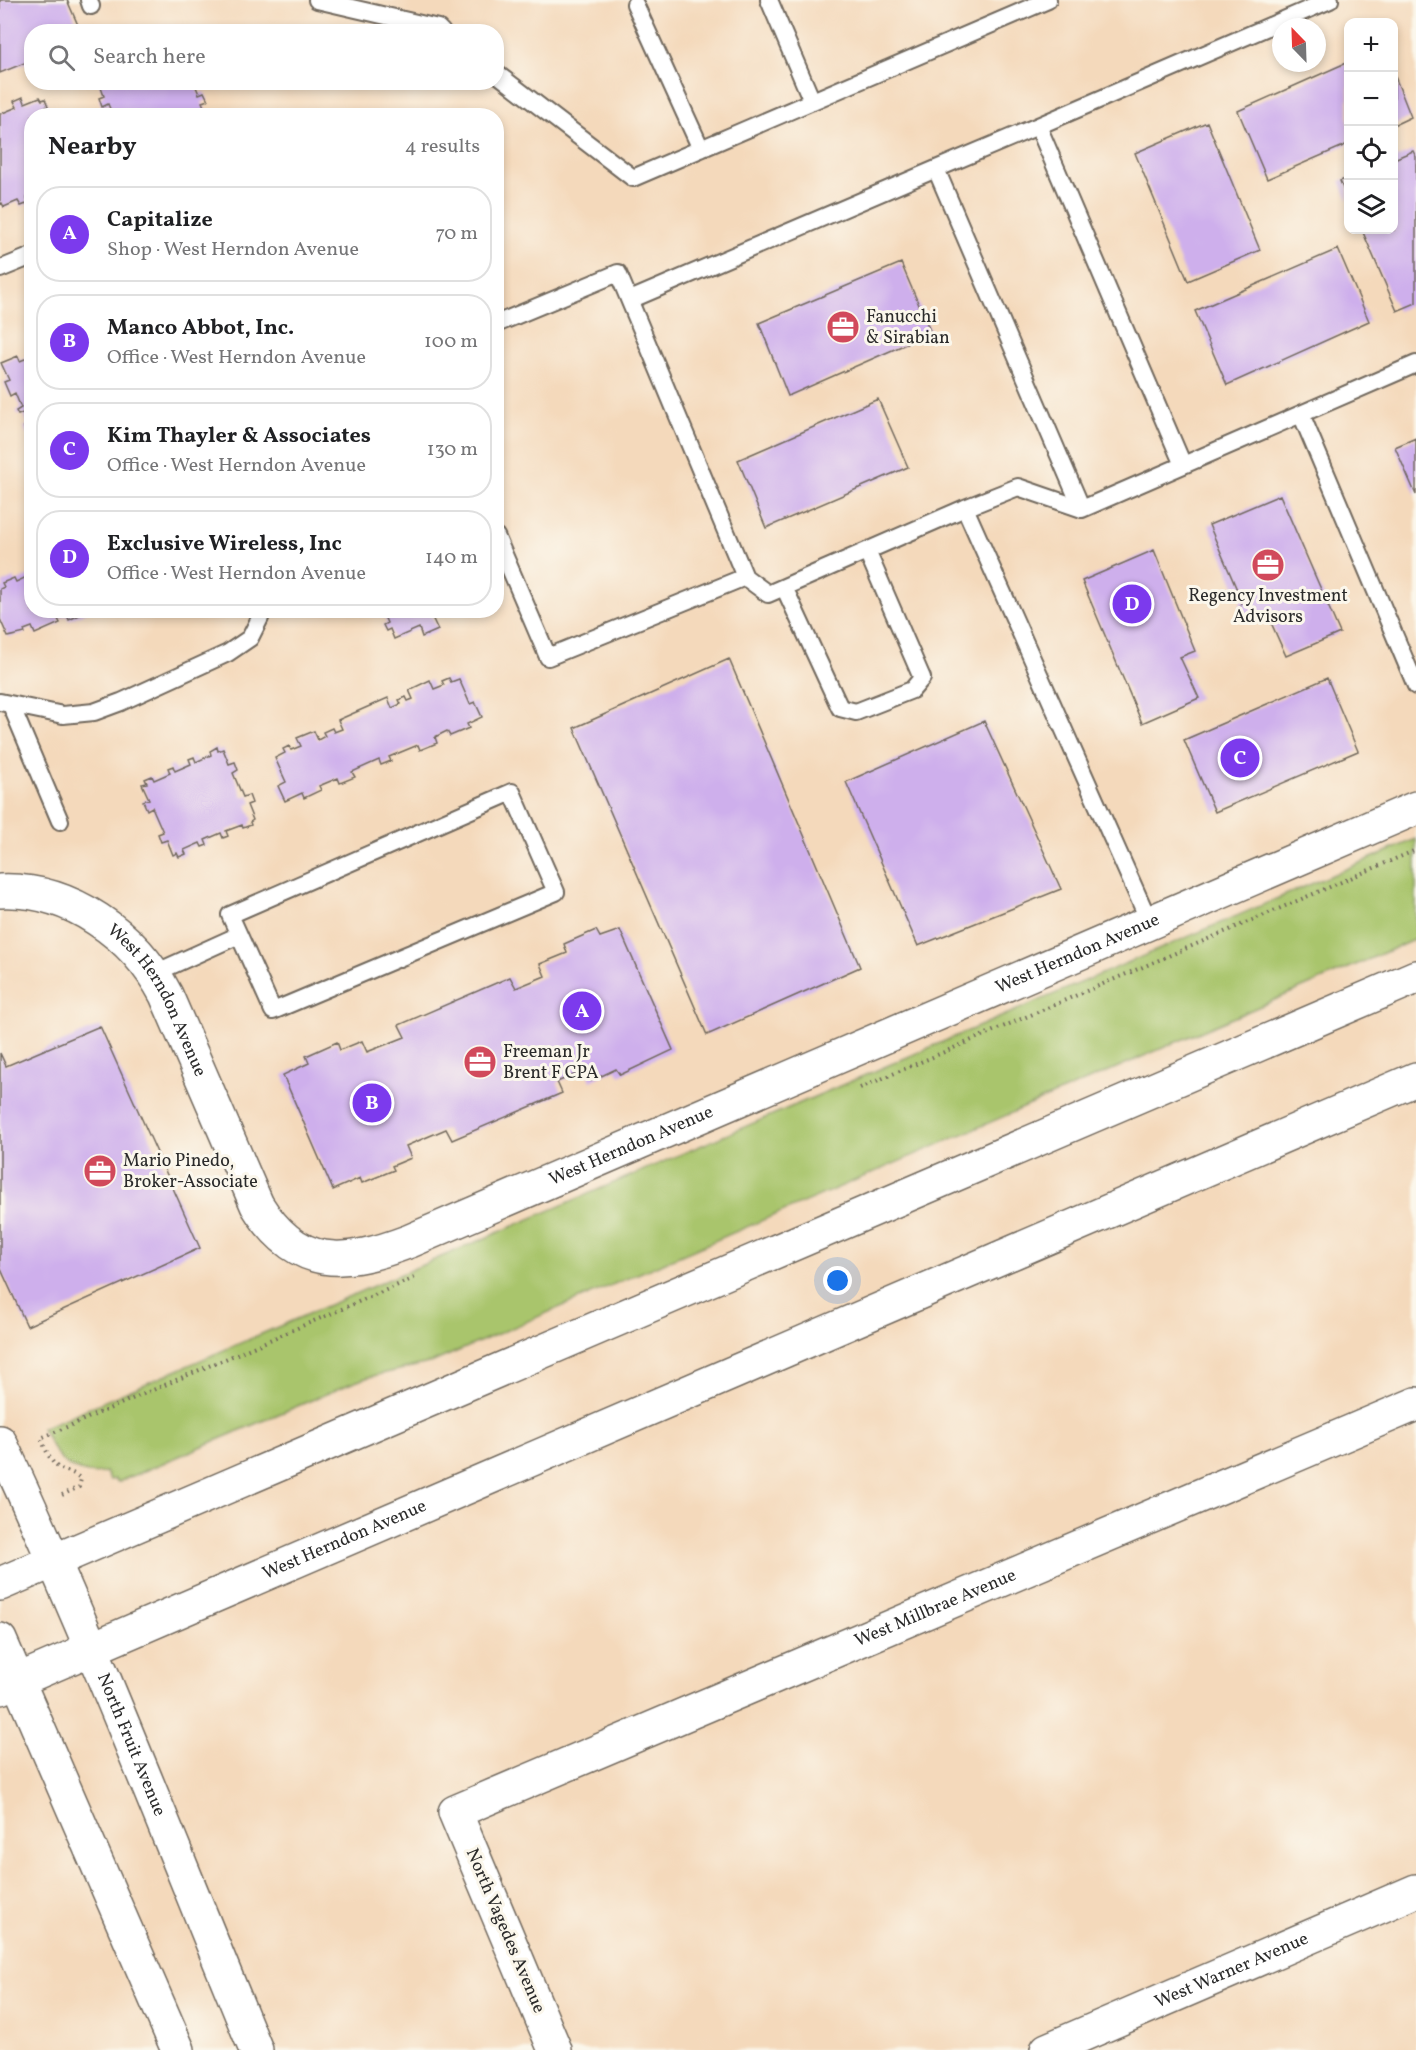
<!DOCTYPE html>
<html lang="en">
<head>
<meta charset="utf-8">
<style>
  body { margin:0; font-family:Vollkorn,serif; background:#f2f2f2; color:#202124 }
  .controls { position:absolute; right:18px; top:18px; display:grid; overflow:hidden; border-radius:12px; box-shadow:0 3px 9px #0003 }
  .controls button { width:54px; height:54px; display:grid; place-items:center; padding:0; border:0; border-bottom:2px solid #e0e0e0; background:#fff; color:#202124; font:30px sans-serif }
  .compass { position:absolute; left:1272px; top:18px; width:54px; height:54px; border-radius:50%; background:#fff; box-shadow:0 3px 9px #0003; rotate:337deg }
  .you { position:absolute; left:838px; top:1281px; width:21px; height:21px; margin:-15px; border:4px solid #fff; border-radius:50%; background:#1a73e8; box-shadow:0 0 0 9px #1a73e833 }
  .badge { display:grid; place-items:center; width:39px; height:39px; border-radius:50%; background:#7c3aed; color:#fff; font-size:20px; font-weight:700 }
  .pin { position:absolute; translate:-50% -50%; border:3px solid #fff; box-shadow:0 2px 6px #0006 }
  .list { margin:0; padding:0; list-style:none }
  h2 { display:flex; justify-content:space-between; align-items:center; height:78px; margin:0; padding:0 24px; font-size:26px }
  h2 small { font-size:20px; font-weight:400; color:#757577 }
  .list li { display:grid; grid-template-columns:39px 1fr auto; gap:18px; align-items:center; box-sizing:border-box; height:96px; margin:0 12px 12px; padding:0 12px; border:2px solid #e0e0e0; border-radius:24px }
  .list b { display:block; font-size:22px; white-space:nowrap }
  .list p { margin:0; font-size:20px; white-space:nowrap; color:#757577 }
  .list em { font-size:20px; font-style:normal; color:#757577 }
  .icon { flex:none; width:33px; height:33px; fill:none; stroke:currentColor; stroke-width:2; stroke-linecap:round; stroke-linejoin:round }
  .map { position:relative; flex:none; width:1416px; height:2050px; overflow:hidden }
  .search { position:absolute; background:#fff; box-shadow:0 3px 9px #0003; left:24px; top:24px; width:480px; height:66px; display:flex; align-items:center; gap:15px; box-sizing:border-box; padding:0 21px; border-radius:24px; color:#757577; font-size:22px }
  .panel { position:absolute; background:#fff; box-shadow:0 3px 9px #0003; left:24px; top:108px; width:480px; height:510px; border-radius:24px }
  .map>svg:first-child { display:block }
</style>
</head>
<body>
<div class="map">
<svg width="1416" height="2050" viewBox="0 0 1416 2050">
  <rect width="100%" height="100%" fill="#fbf7ec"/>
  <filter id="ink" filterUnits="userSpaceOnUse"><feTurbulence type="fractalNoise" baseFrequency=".0167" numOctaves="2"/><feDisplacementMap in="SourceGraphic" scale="12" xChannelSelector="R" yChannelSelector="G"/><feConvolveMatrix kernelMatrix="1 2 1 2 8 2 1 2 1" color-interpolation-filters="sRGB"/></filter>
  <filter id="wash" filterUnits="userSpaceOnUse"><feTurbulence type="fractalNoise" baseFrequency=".008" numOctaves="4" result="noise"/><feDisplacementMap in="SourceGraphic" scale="24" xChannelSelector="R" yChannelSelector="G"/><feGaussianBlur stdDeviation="1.35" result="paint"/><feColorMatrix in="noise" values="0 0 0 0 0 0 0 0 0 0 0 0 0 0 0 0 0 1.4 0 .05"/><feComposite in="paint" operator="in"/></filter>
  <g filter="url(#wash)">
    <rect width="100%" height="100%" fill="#f4d9bb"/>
    <!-- green -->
    <path fill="#a9c56c" stroke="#6a784c" stroke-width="1.5" d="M1416,839V939L433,1362L369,1377L352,1383L118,1482L115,1479L110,1480L106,1472C90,1477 70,1470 59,1457C52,1449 47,1437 42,1428Z"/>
    <g id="blocks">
      <!-- building -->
      <path fill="#ceafec" d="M0,0H67L81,32H32V60L0,73Z
        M1348,62V144L1267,179L1238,111Z
        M1394,74L1411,117L1394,125Z
        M99,82H194L199,94L204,92L208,100L202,102L208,116H113L108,104L102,107L99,98L104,96Z
        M23,97L25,103L40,97L42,100L45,99L48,106L44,108L48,116H32V196L27,198L29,203L21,206L18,201L4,207L2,203L0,204V114L17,107L14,101Z
        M1207,122L1260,250L1188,281L1135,153Z
        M1413,151L1416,157V303L1397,311L1362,230H1394V159Z
        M1348,178V200L1340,181Z
        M1338,249L1369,321L1227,385L1195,311Z
        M901,263L931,333L788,396L759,323Z
        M18,356L20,361L32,356V432L27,434L24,427L29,425L23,413L18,415L16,411L21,408L15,393L10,396L4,382L9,380L1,363Z
        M878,399L908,467L766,528L738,460Z
        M1416,438V495L1395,447Z
        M1280,495L1340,633L1286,656L1268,616L1253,622L1240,612L1241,599L1209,525Z
        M1154,550L1195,651L1180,657L1199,698L1142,723L1082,581Z
        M32,570V610H90L69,620L67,615L58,619L60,623L35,634L32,627L24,630L25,633L8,637L0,619V589L4,587L2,583L14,578L16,582L31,575L29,571Z
        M372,611H429L438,630L422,637L419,628L394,639L390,629L386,631L383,625L387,623L383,614L375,617Z
        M729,659L860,967L707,1035L574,728Z
        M449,678L451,682L459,679L470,704L475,702L482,717L467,724L469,728L450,736L447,731L435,737L437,743L420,750L418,745L389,757L391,761L381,765L379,760L352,772L355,777L340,783L338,778L319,786L321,790L304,798L302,793L285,801L278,786L286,782L275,758L285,753L283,749L289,746L291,750L301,746L297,738L314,731L318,740L325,736L323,732L332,728L334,732L342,729L338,720L388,698L392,708L401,704L399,700L406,697L408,701L413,699L409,690L430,680L434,689L444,685L442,681Z
        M1327,678L1358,751L1215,812L1184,740Z
        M984,721L1061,889L918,946L846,782Z
        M217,747L218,751L223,749L229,764L235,762L238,770L233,773L243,797L249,795L252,803L247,805L253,820L250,822L251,825L243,828L242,825L226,831L228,836L223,838L221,833L205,840L207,845L202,847L200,843L184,850L186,854L179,857L177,853L173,855L167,840L161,842L158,834L163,832L152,807L147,810L143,801L149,799L142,784L147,783L145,779L152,776L154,780L170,773L168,768L173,766L175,771L191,764L189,759L194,757L196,762L211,755L210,751Z
        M596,930L600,937L620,930L673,1050L620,1075L616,1069L591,1081L586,1070L557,1082L562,1093L452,1140L446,1129L406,1146L411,1158L392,1166L394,1170L362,1183L360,1178L333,1190L283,1075L309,1063L306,1056L337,1042L340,1050L362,1041L367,1052L405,1037L399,1025L510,977L516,988L545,976L540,964L567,953L564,944Z
        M100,1026L200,1248L27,1326L0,1267V1053L6,1066Z"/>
    </g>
  </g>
  <g filter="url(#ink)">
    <use href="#blocks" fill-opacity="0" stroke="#71685d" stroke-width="1.5"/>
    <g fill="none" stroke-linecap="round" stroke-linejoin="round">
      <defs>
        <path id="service" d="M89,0L91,6
          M317,0L438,28L442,32
          M769,0L812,101
          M635,4L701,149
          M496,73L633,178L1048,0
          M1038,126L1330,0
          M936,169L1038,126L1183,465
          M0,269L32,256
          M630,300L936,169L1082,509L1018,487L965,508
          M496,324L618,273L745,577L768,594L965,508L1149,921
          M1301,414L1416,686
          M1082,509L1416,364
          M496,536L548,657L745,577
          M784,587L840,708L856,712L912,690L922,678L867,551
          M0,702L63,715L94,712L121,702L228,653L250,638L260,618L261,610
          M11,705L60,821
          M155,973L239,935L273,1011L556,892L512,792L230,915L239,935"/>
        <g id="minor">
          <path id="s1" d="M0,891C70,888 135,935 166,995L257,1205C298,1271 344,1266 410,1241L1416,808"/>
          <path id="s2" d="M555,2050L455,1812L1416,1404"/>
          <path id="s3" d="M1047,2050L1416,1891"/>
        </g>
        <g id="tertiary">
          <path id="s4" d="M0,1442C93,1641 172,1847 256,2050"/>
          <path d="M0,1640L178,2050"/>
        </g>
        <g id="primary">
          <path d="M0,1584L1416,977"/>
          <path id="s5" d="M0,1688L1416,1079"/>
        </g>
      </defs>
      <!-- service casing -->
      <use href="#service" stroke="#71685d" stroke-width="20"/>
      <!-- minor casing -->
      <use href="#minor" stroke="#71685d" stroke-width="36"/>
      <!-- tertiary casing -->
      <use href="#tertiary" stroke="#71685d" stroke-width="36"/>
      <!-- primary casing -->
      <use href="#primary" stroke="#71685d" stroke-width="36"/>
      <!-- path -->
      <path stroke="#71685d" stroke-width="4" stroke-dasharray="1.5 4.5" stroke-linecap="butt" d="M860,1088L1416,850
        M62,1495L79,1487L81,1479C74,1472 67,1472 59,1468C50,1462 45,1448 41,1438L414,1278"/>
      <!-- service -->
      <use href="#service" stroke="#fff" stroke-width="16"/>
      <!-- minor -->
      <use href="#minor" stroke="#fff" stroke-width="33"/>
      <!-- tertiary -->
      <use href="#tertiary" stroke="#fff" stroke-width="33"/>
      <!-- primary -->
      <use href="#primary" stroke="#fff" stroke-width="33"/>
    </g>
  </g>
  <!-- icons -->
  <defs>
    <symbol id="office-disc" viewBox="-11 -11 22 22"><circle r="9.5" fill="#d1495b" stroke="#fbf7ec"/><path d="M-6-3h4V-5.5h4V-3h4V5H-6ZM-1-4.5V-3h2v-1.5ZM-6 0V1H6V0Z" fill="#fff"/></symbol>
  </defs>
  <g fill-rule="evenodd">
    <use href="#office-disc" x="824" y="308" width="38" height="38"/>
    <use href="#office-disc" x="1249" y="546" width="38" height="38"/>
    <use href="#office-disc" x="461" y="1043" width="38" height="38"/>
    <use href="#office-disc" x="81" y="1152" width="38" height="38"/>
  </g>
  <g text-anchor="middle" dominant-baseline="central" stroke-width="6" stroke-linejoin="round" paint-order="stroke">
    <!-- poi labels -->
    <g font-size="18" fill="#2b2b2b" stroke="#fbf7ec" text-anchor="start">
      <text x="866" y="317">Fanucchi<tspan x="866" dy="21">&amp; Sirabian</tspan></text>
      <text x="1268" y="596" text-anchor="middle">Regency Investment<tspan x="1268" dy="21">Advisors</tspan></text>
      <text x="503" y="1052">Freeman Jr<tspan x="503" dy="21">Brent F CPA</tspan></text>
      <text x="123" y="1161">Mario Pinedo,<tspan x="123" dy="21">Broker-Associate</tspan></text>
    </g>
    <!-- street labels -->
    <g font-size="18" fill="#2b2b2b" stroke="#fbf7ec">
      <text stroke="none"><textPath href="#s1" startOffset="1338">West Herndon Avenue</textPath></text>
      <text stroke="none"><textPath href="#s1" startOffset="206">West Herndon Avenue</textPath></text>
      <text stroke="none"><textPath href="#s1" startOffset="852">West Herndon Avenue</textPath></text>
      <text stroke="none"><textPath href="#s5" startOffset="375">West Herndon Avenue</textPath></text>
      <text stroke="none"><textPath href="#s2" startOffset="780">West Millbrae Avenue</textPath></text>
      <text stroke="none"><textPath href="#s4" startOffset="330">North Fruit Avenue</textPath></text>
      <text transform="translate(505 1931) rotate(67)">North Vagedes Avenue</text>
      <text stroke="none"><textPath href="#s3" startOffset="201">West Warner Avenue</textPath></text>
    </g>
  </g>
</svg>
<div class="controls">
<button>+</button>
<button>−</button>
<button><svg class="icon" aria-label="locate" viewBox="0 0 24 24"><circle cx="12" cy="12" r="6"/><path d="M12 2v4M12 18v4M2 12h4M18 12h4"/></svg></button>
<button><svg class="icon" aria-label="layers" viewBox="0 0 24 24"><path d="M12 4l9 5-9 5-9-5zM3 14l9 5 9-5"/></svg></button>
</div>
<svg class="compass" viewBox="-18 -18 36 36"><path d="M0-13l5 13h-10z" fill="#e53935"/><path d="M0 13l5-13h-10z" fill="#757577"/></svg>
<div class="you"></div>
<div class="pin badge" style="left:582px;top:1011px">A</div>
<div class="pin badge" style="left:372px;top:1103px">B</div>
<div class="pin badge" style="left:1240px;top:758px">C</div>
<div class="pin badge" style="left:1132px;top:604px">D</div>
<div class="search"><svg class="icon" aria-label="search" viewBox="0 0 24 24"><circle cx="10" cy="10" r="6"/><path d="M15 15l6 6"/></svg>Search here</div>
<section class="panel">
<h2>Nearby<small>4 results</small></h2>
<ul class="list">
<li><span class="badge">A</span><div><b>Capitalize</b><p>Shop · West Herndon Avenue</p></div><em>70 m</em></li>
<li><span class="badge">B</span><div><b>Manco Abbot, Inc.</b><p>Office · West Herndon Avenue</p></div><em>100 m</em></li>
<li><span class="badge">C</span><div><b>Kim Thayler &amp; Associates</b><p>Office · West Herndon Avenue</p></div><em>130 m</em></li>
<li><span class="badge">D</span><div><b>Exclusive Wireless, Inc</b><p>Office · West Herndon Avenue</p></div><em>140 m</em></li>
</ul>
</section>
</div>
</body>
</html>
